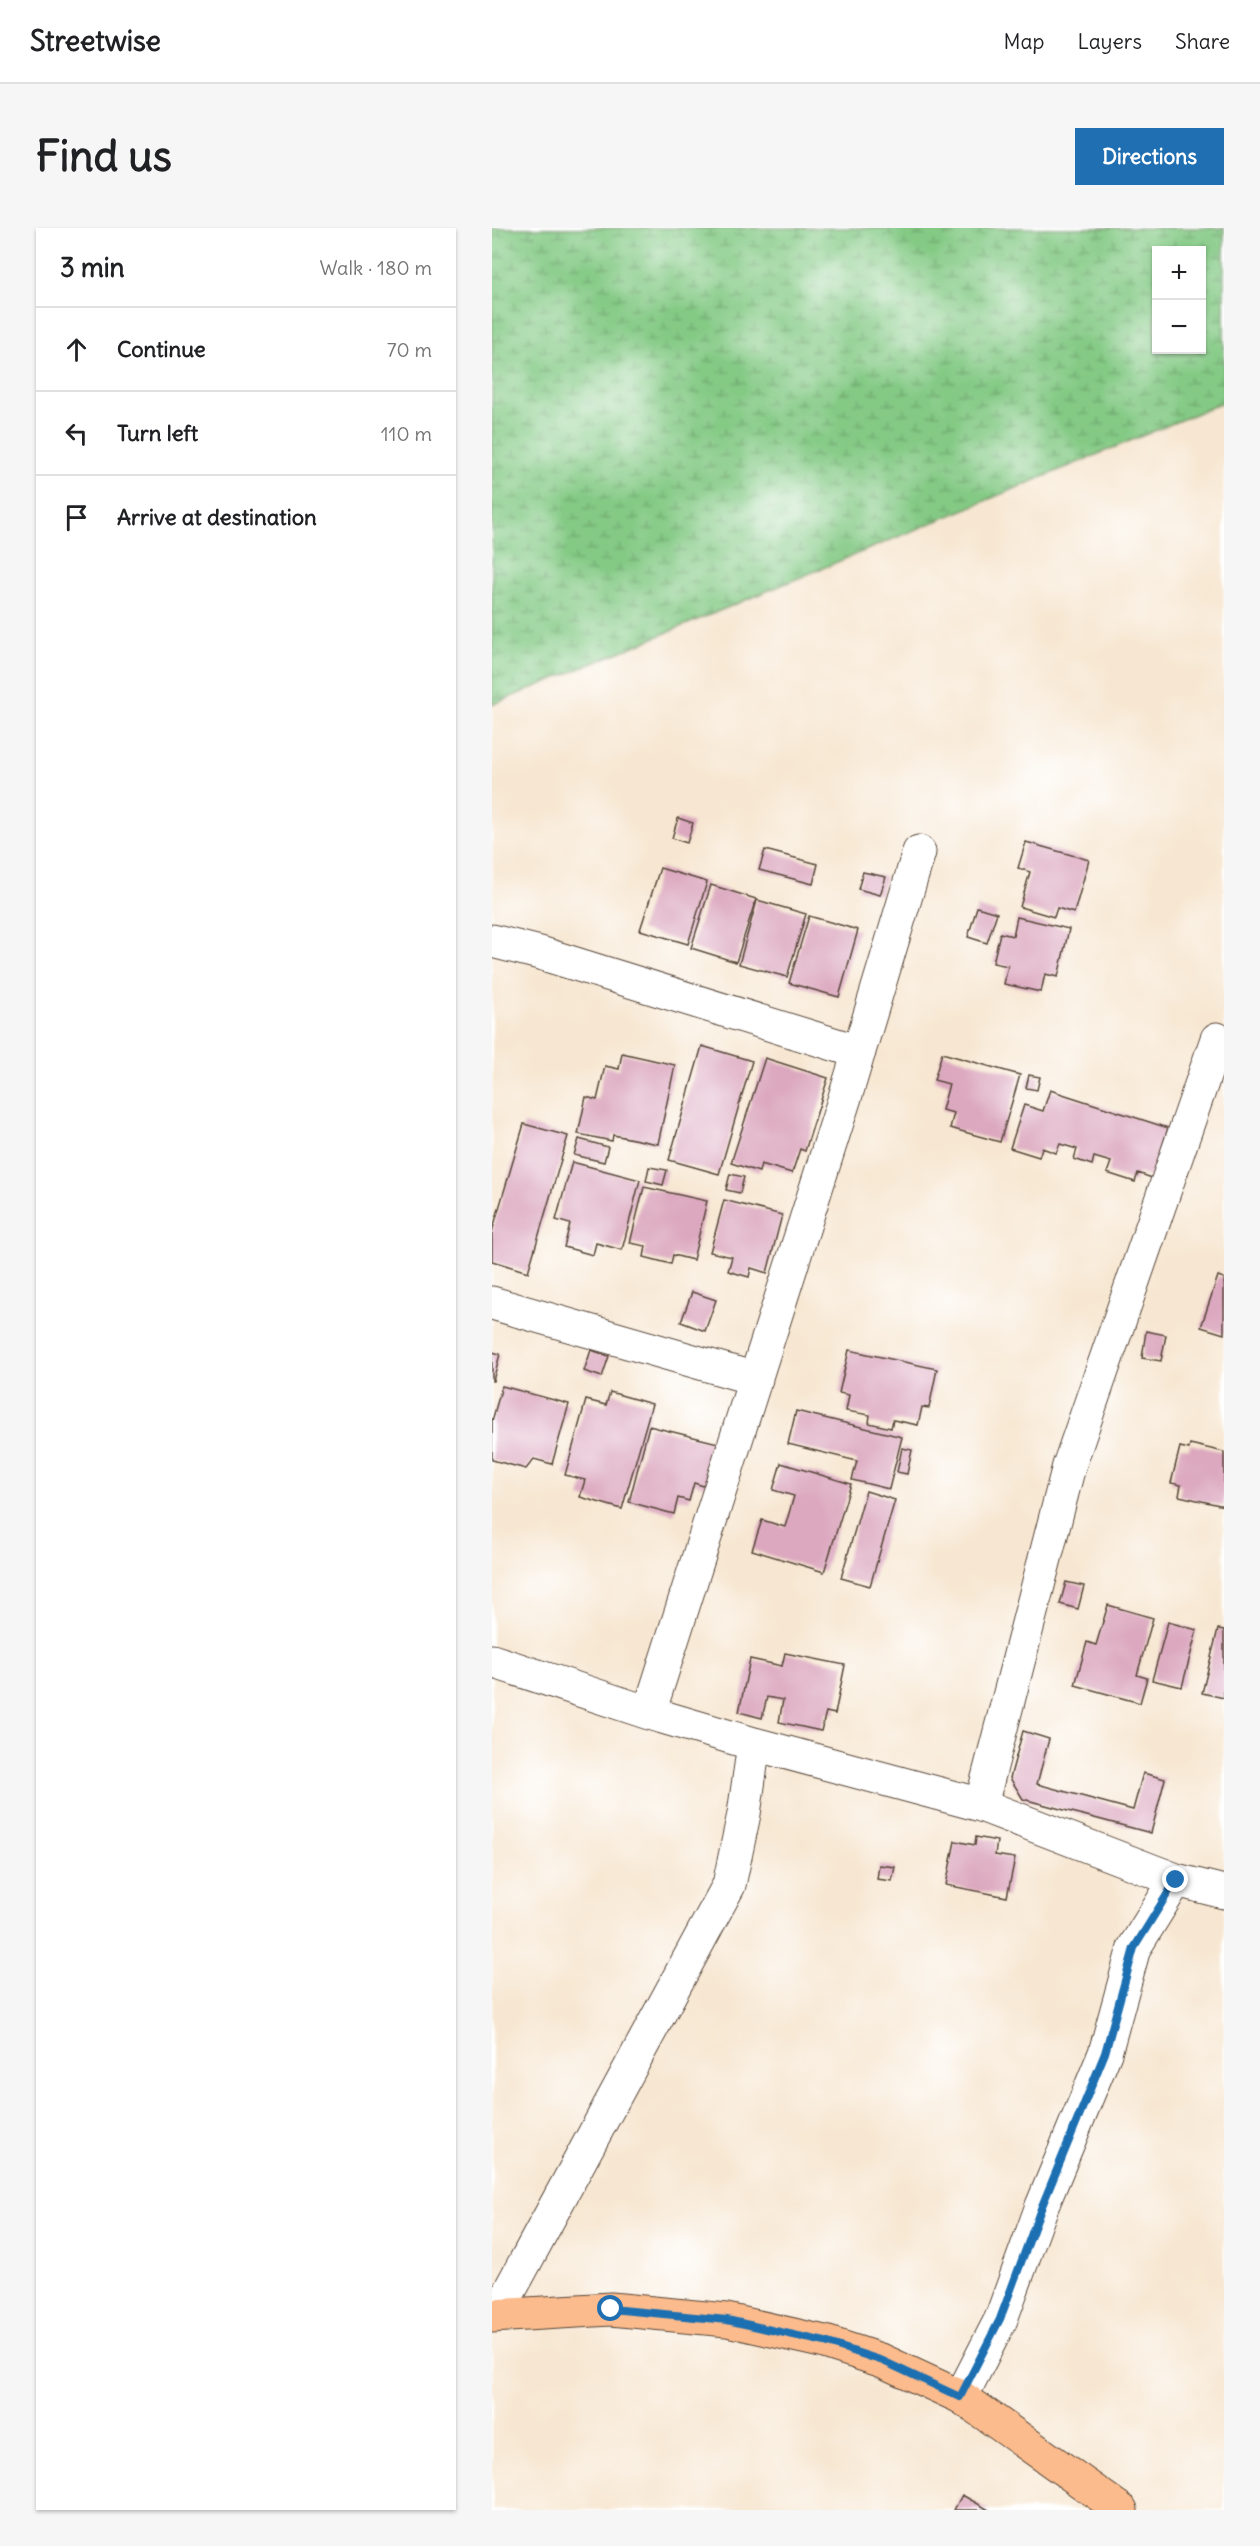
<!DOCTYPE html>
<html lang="en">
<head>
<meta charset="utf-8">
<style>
  body { margin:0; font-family:Delius,sans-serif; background:#f6f6f6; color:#202124 }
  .controls { position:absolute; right:18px; top:18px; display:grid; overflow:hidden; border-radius:0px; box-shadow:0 2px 4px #0004 }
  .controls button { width:54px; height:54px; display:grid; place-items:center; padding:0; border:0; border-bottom:2px solid #e0e0e0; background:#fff; color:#202124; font:30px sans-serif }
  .stop { position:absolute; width:18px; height:18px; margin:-14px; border:4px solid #1f6fb2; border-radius:50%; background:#fff }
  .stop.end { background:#1f6fb2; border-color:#fff; box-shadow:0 2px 6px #0008 }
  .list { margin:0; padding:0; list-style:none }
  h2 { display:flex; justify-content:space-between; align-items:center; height:78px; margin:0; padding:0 24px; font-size:26px }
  h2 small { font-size:20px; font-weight:400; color:#757577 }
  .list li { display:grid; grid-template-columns:39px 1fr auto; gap:18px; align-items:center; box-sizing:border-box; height:84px; padding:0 24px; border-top:2px solid #e0e0e0 }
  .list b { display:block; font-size:22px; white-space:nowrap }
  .list em { font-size:20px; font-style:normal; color:#757577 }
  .icon { flex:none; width:33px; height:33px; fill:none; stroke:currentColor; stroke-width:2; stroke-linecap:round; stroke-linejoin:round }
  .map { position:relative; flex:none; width:732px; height:2282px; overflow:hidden; border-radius:0px }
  header { display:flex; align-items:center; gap:36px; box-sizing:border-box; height:84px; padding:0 30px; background:#fff; border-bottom:2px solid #e0e0e0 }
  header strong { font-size:28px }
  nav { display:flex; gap:33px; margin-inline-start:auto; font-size:21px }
  .intro { display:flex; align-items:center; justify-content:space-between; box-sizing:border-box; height:144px; padding:0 36px }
  h1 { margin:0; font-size:42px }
  .button { padding:15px 27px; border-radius:0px; background:#1f6fb2; color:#fff; font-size:21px; font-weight:700 }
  main { display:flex; gap:36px; padding:0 36px }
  aside { flex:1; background:#fff; border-radius:0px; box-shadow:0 2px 4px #0004 }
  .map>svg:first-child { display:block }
</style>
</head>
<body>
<header>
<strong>Streetwise</strong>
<nav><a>Map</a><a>Layers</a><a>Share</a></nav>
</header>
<div class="intro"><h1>Find us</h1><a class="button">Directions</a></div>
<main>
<aside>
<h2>3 min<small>Walk · 180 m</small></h2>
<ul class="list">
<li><svg class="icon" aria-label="ahead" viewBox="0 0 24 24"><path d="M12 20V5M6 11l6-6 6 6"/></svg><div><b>Continue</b></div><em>70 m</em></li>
<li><svg class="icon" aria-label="left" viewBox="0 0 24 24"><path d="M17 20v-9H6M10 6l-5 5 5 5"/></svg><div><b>Turn left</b></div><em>110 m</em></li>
<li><svg class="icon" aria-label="arrive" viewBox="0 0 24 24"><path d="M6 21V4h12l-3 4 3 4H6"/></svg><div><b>Arrive at destination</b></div></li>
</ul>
</aside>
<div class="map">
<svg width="732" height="2282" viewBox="0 0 732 2282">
  <defs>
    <pattern id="wetland-marsh" width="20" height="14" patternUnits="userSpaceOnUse" patternTransform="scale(1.5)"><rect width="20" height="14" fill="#84ca85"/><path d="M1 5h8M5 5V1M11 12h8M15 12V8" fill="none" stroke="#6da46c"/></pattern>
  </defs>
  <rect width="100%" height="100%" fill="#fff"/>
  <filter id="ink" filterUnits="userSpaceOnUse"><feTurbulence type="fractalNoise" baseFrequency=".0167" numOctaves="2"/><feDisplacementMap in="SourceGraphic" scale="12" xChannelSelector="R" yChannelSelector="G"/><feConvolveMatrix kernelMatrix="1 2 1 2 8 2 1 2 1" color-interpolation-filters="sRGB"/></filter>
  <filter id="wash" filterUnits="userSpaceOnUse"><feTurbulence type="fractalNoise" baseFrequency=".008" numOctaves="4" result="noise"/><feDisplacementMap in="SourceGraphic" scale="24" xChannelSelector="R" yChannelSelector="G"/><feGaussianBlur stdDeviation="1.35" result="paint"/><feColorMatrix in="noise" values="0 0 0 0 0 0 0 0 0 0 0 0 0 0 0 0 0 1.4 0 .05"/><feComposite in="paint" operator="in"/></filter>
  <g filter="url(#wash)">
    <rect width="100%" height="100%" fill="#f7e7d2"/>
    <!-- wetland -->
    <path fill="url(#wetland-marsh)" stroke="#607a52" stroke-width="1.5" fill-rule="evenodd" d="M0,0H732V174L0,477ZM664,22H710V122H664Z"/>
    <g id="blocks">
      <!-- building -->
      <path fill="#dca8bf" d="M186,590L201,595L195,615L180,610Z
        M534,614L597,632L582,685L565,680L562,689L528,679L538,644L526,640Z
        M273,622L326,636L321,656L267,642Z
        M168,640L215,654L196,716L148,702Z
        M371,644L394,649L388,667L366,661Z
        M219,657L264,671L244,734L199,720Z
        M265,672L314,686L295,749L247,736Z
        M485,679L505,685L495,715L476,709Z
        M317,688L366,702L347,769L297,755Z
        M525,689L577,701L566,749L553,746L549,764L512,756L516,738L501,735L508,705L521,708Z
        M210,818L260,833L227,946L177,932Z
        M130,825L183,837L166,916L121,907L120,913L86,906L94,869L105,872L113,838L127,841Z
        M450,825L528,847L508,914L458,900L462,885L450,882L457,856L442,852Z
        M273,830L336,850L313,923L308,921L300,945L269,936L267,944L239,935Z
        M537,847L548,849L545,862L534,860Z
        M558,862L676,900L660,950L646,945L643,954L615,945L619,934L602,929L600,937L582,931L585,921L568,916L564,925L550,920L547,929L518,920L532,877L551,883Z
        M32,896L76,908L36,1044L0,1033V1004Z
        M87,911L116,919L112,934L82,927Z
        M80,934L148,952L130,1022L104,1015L101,1027L72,1019L78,996L64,992Z
        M157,939L175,942L171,957L154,953Z
        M238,946L252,949L248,965L234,962Z
        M152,959L215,973L201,1032L181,1027L179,1036L152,1029L154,1018L138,1015Z
        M232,972L290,987L275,1045L259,1040L257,1049L236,1043L240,1029L218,1024Z
        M726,1048L732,1050V1106L709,1099Z
        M200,1064L224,1072L213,1103L189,1094Z
        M654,1103L674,1107L669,1133L650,1130Z
        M99,1122L117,1128L110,1149L92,1143Z
        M357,1122L445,1141L437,1180L430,1179L426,1197L401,1192L399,1200L377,1195L378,1187L354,1183L357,1167L347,1165Z
        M0,1124L8,1126L1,1153H0Z
        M10,1158L77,1176L60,1236L42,1231L34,1241L0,1232V1193Z
        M118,1164L160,1176L130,1281L88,1269L93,1252L73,1247L94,1172L114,1177Z
        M304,1183L410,1209L397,1261L360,1252L365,1233L296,1216Z
        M157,1198L230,1216L218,1260L202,1255L197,1273L186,1270L182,1286L137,1274Z
        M698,1216L732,1224V1278L687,1268L689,1257L679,1255L688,1219L697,1221Z
        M410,1220L420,1222L415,1246L405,1244Z
        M289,1235L359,1256L332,1344L260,1322L270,1292L293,1299L302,1268L281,1262Z
        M374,1263L403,1272L378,1358L349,1350Z
        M574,1354L592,1358L586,1381L568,1376Z
        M616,1377L661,1390L645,1447L655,1450L648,1475L583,1457L595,1414L604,1417Z
        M676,1394L705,1402L690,1459L660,1452Z
        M726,1401L732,1402V1470L710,1465Z
        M293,1425L353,1437L343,1486L334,1484L329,1503L287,1494L291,1472L275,1469L270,1490L247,1484L258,1431L290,1438Z
        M531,1503L557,1511L545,1556L641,1582L651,1545L673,1551L659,1605L531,1571L518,1550Z
        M484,1609L505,1613L503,1627L523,1630L515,1669L454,1657L463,1613L483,1617Z
        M387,1637L403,1639L400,1653L385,1651Z
        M470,2267L497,2282H462Z"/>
    </g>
  </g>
  <g filter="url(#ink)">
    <use href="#blocks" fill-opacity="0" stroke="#574639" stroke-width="1.5"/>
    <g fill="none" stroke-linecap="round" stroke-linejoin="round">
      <defs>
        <path id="minor" d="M427,624L355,863L157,1485L262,1516L489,1577L684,1652
          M0,713L48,725L367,824
          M0,1075L264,1151
          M0,1433L157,1485
          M489,1577L577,1238L725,811
          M5,2086L237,1657L252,1586L262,1516
          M469,2169L509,2091L550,1978L613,1825L642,1720L684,1652L732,1664"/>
        <path id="major" d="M0,2088L119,2081L235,2092L333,2114L391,2133L469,2169L629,2282"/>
      </defs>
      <!-- minor casing -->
      <use href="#minor" stroke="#574639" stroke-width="35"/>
      <!-- major casing -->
      <use href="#major" stroke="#574639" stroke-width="35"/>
      <!-- minor -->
      <use href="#minor" stroke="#fff" stroke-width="33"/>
      <!-- major -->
      <use href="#major" stroke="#fbbb8c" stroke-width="33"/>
    </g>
  </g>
  <g fill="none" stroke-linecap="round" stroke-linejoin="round" filter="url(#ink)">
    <!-- route -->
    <path stroke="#1f6fb2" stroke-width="8" d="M119,2081L235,2092L333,2114L391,2133L468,2169L508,2091L550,1978L613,1825L642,1720L684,1652"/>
  </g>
</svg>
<div class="controls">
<button>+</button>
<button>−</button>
</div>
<div class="stop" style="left:119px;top:2081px"></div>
<div class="stop end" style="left:684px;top:1652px"></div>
</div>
</main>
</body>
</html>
